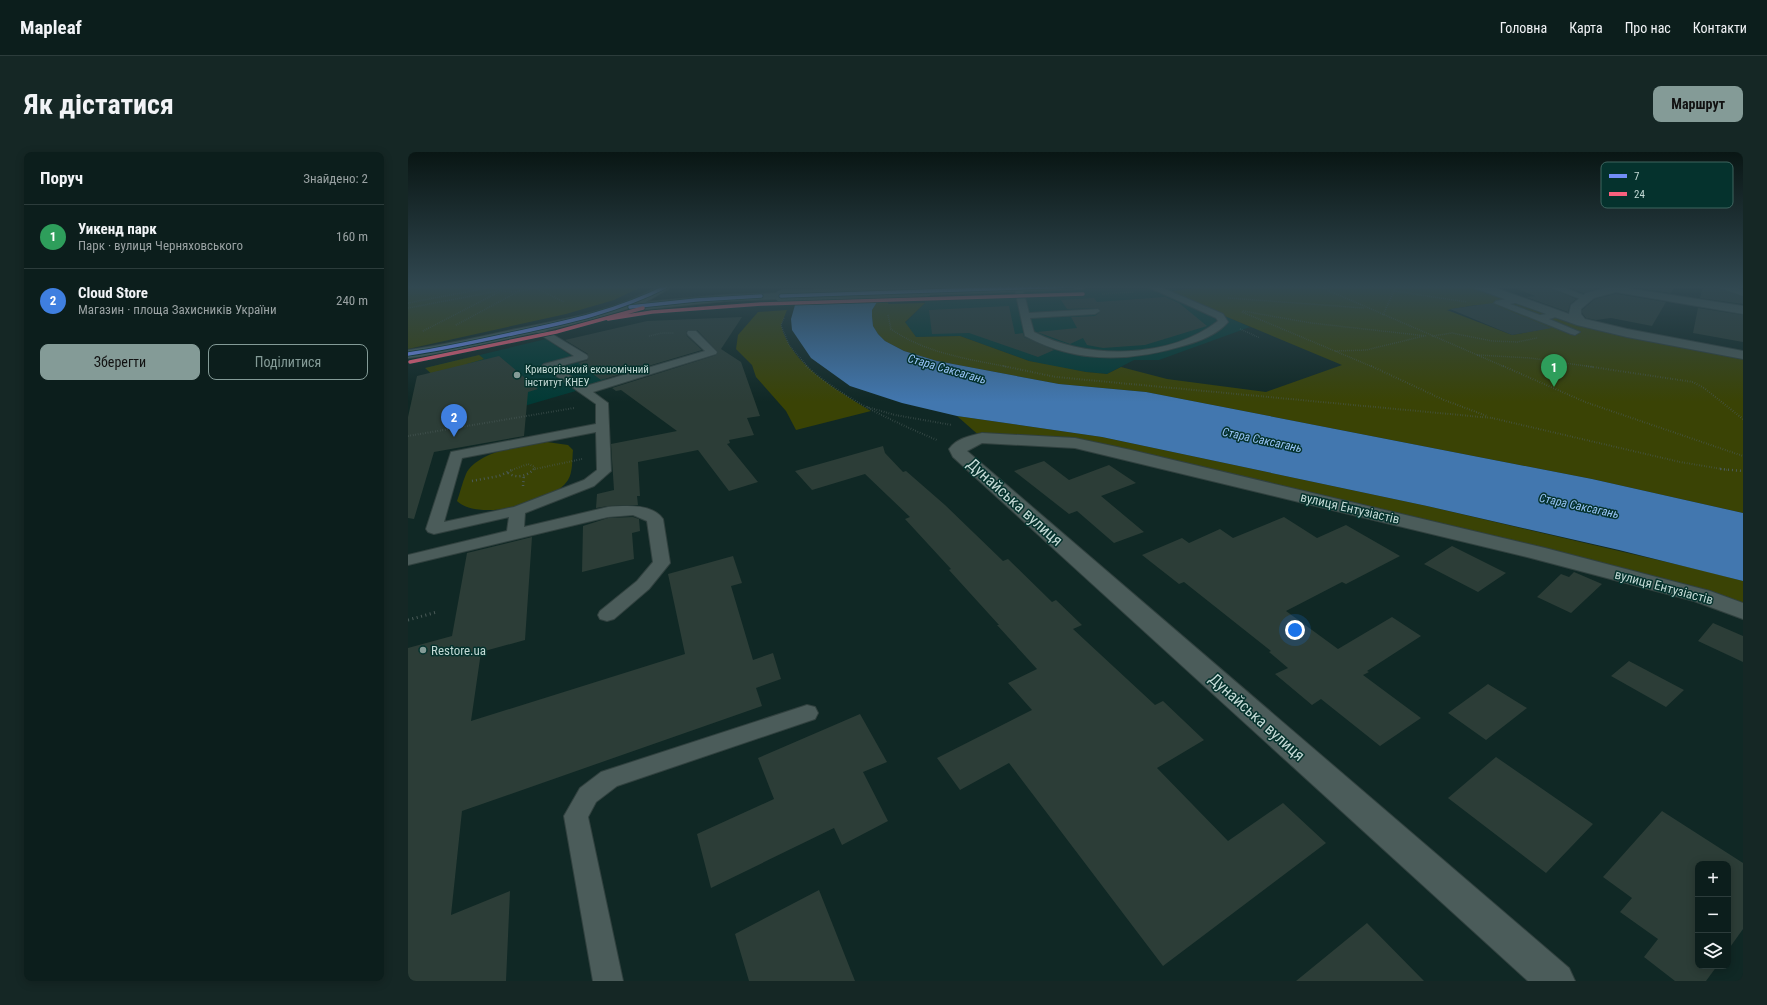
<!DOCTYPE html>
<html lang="uk">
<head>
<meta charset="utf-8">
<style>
  body { margin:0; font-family:"Roboto Condensed",sans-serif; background:#152725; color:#f1f3f6 }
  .controls { position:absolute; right:12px; bottom:12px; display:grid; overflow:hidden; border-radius:8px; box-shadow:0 2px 10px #0003 }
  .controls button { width:36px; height:36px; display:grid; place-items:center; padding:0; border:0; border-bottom:1px solid #2c3c3b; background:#0c1e1c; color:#f1f3f6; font:20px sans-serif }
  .you { position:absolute; left:887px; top:478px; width:14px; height:14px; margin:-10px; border:3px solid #fff; border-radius:50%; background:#1a73e8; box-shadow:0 0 0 6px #1a73e833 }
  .badge { display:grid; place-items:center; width:26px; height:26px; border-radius:50%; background:#849b97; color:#fff; font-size:13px; font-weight:700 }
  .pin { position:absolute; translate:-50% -33px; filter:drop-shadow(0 1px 2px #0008) }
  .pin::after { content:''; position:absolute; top:21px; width:14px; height:12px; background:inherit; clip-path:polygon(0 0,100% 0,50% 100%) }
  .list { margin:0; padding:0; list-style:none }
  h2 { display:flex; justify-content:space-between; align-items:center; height:52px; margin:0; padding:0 16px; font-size:17px }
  h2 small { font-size:13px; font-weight:400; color:#9aa2a3 }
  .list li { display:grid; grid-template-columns:26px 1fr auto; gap:12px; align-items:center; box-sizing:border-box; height:64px; padding:0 16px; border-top:1px solid #2c3c3b }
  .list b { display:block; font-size:15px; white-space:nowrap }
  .list p { margin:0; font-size:13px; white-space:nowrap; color:#9aa2a3 }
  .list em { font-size:13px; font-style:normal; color:#9aa2a3 }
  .actions { display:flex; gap:8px; padding:12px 16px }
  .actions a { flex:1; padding:9px 0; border:1px solid #849b97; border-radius:8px; text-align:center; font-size:14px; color:#849b97 }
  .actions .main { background:#849b97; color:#111 }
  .icon { flex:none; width:22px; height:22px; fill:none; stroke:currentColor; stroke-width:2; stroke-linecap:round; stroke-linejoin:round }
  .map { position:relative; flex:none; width:1335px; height:829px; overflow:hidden; border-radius:8px }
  header { display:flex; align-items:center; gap:24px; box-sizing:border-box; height:56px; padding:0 20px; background:#0c1e1c; border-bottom:1px solid #2c3c3b }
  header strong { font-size:19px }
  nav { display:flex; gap:22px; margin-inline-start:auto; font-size:14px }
  .intro { display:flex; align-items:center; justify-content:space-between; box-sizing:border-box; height:96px; padding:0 24px }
  h1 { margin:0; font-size:28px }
  .button { padding:10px 18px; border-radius:8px; background:#849b97; color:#111; font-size:14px; font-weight:700 }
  main { display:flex; gap:24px; padding:0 24px }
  aside { flex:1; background:#0c1e1c; border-radius:8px; box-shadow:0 2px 10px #0003 }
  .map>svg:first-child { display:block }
</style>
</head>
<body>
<header>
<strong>Mapleaf</strong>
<nav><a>Головна</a><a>Карта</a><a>Про нас</a><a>Контакти</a></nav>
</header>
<div class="intro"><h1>Як дістатися</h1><a class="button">Маршрут</a></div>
<main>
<aside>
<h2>Поруч<small>Знайдено: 2</small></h2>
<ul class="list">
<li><span class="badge" style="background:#2e9e5b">1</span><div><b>Уикенд парк</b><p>Парк · вулиця Черняховського</p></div><em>160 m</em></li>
<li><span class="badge" style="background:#3f7fe0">2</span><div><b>Cloud Store</b><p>Магазин · площа Захисників України</p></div><em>240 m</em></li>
</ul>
<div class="actions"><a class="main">Зберегти</a><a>Поділитися</a></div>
</aside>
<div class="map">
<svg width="1335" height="829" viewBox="0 0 1335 829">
  <rect width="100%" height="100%" fill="#102825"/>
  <!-- built -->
  <path fill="#023a35" d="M675,134H799L760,139L842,175L751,208H726L699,222L678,220L643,214L621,209L552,184L508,185L497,171L517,151V140Z
    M138,187L202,229L72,267L17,216Z"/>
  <!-- green -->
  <path fill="#3a4305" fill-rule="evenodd" d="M0,134H235L206,148L158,162L0,197Z
    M799,134H1063L1151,166L1335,205V361L1184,327L738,240L651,232L529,209L496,199L477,189L470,182L465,174L464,164V158L469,150L480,149V152L517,151L497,170L508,185L552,184L621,209L678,220L699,222L713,215L759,227L858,240L934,213L759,140ZM1068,153L1131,178L1104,183L1039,158Z
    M379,158L373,173C382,212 430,239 463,259L388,278L378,259L348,225L344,213L328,197L330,183L350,160Z
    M71,203L76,207L59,212L69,263L17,216Z
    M549,264L694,285L1019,354L1297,419L1335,429V459L667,291L574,286Z
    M139,290L160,293L165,298C164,307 165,320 160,328C146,351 70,370 49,349C52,341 54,331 58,322C69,299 117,292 139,290Z"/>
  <!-- water -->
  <path fill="#4277af" d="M469,150L464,158V164L465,174L470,182L477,189L496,199L529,209L651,232L738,240L1184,327L1335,361V429L1211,398L1019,354L694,285L549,264L494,251L442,234L403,206L384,178L383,167L387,153Z"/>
  <!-- pier -->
  <path fill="#102825" d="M469,148L471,150L385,153L387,151Z"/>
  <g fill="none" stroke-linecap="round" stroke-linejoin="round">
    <!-- stream -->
    <path fill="#4277af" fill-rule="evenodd" d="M430,134H434L427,151L431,163L428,165L425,163L423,151Z"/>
  </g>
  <!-- building -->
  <path fill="#2c3d37" d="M1111,134H1137L1168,147L1162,152L1160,160L1118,145L1127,144L1110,137Z
    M1157,134H1191L1194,135L1175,141Z
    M1235,134H1267L1263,141L1235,137Z
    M1295,134H1305L1335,145V152L1292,146Z
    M1208,142L1258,150L1244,174L1203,166L1188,168L1178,166L1174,161V158L1187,147Z
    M757,145L771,151L799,174L737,193L695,196L679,193L675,186L662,192L629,180L669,176L663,165L687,164L693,159L690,156L659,157L653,148L686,146L689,150Z
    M1085,151V152L1144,176L1104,183L1042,157Z
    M601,154L607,182L615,181L616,185L646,198L630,205L561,181L524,182L521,158Z
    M1290,156L1335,163V190L1285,181Z
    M334,165L313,197L333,210L352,264L339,266L346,283L321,288L322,291L319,292L350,330L321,339L290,298L230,310L232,344H229L230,353L200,354L188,356L189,342L206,338L203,292L269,279L213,238L208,239L204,236L308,203L310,200L289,178H280L278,180L279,184L294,198L193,228L170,211L180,208V202L157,188L239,169Z
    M91,204L130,237L120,240L116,284L26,300L6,367L0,366V265L9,224Z
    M475,294L477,301L495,320L498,319L537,353L595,409L600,407L644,450L648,448L674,473L665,477L747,553L755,549L796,588L749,616L820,689L875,651L918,691L755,814L601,611L552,638L529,606L624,558L600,531L629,517L589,473H591L541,418L543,417L497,367L502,365L457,322L404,338L387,319Z
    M636,309L661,328L701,313L728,331L693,344L736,380L706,391L669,359L661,362L606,319Z
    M225,365L231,367L232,379L224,381L226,407L174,420L175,374L200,366Z
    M876,365L909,386L938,373L992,404L938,432L934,430L878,459L930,497L984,465L1013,484L959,519L961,520L955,523L1013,566L972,594L913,547L904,553L867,522L880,516L861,500L863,499L776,430L771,432L734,403L774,386L781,391L812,377L825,386Z
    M124,385L117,488L73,500L63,569L277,502L260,422L325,404L334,431L323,434L345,508L365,501L373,527L348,536L354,554L54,659L43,763L102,739L98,829H0V496L44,484L59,401Z
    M1044,394L1098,421L1070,440L1016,412Z
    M1166,420L1194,432L1163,461L1129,445L1153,422L1161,425Z
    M1305,471L1335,484V510L1290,489Z
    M1221,509L1276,538L1258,555L1203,524Z
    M1080,532L1119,556L1078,588L1040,561Z
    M452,562L479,610L455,620L480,669L434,693L426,676L303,736L289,682L366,647L350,606Z
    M1088,605L1185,672L1138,721L1040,646Z
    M1254,659L1335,711V777L1320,798V712H1290V814H1309L1298,829H1267L1236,805L1250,787L1212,760L1224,746L1195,725Z
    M411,738L447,829H341L327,782Z
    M959,771L1016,829H888Z"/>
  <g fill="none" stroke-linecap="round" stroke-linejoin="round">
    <defs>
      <path id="service" d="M738,134H750L815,162L820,170C810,182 792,189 778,193C723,210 669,212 617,184L607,138L611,135L615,138L621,161L690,157L692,159L687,162L622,166L626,180C679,208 761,207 810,169L808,166Z
        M1138,134H1152L1183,146L1178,149L1175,148Z
        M1306,134H1321L1335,138V144Z
        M1108,145L1111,146V150L1102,152L1132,163L1152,160V164L1141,167L1172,180L1167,183L1163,182L1086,151L1088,149Z
        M129,173L179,203L180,205L179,207L149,215L178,234L297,199L280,183L279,181L280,179H288L309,200L308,202L185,240L200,251L203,319L186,334L117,361L116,375L200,355C217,354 244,351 255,367L262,411L241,437L206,467L199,469L192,467L190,463L192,459L229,429L245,410L239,369L225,363L200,365L0,413V403L99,379L101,365L26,382L20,380L18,377L43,300L188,272V252L134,214L136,212L166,204L125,178L124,176ZM188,280L189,318L176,328L106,355L36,370L54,306Z
        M399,553L407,555L410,561L407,567L209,634L188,650L180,665L215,829H185L156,664L172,636L193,620Z"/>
      <path id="minor" d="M1065,134H1082L1161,162L1163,153L1178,141L1205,134L1335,154V162L1208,140L1186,146L1173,157V162L1177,167L1219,177L1335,199V207L1219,185L1169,173L1066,136Z
        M574,281L667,286L723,298L1137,396L1302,439L1335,451V467L1286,449L1123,406L667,296L574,291L559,299L1161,816L1167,829H1120L545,305L541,297C549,286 562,284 574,281Z"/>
      <path id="primary" d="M251,134H265L238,150L317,143L373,141L379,144L373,147L317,149L234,158L228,154C188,168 146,177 104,186C70,193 35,202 0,206V198C37,193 72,185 108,177C157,167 208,159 251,134Z
        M578,134H680L675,137L517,143L511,140L517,137Z"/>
    </defs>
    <!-- service casing -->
    <use href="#service" stroke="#31413f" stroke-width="2"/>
    <!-- minor casing -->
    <use href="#minor" stroke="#31413f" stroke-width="2"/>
    <!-- primary casing -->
    <use href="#primary" stroke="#31413f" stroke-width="2"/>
    <!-- path-far3 -->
    <path stroke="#4b5b59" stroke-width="1.5" stroke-dasharray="0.5 1.5" stroke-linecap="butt" d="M910,134L1097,215
      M0,135L16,134
      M84,135C98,144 120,138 135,134
      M128,136L156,150
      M798,136L813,134
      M986,139L1059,150
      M694,142L725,140
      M820,146L956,156
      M0,151L84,135
      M0,156L90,139
      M835,159L903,171L1019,184
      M834,160L965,215
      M480,163L483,177C517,201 560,207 600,215
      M975,163L986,139V134
      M376,166L373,173L381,193L400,215
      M48,173L113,138
      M832,177L852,186
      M15,179L93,139
      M241,184L254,181H266
      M1024,184L1044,181L1084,189L1109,190L1129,186
      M927,199L958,198L1016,184
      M1069,203L1122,206L1185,215"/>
    <!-- path-far2 -->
    <path stroke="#4b5b59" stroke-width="2" stroke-dasharray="0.5 2" stroke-linecap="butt" d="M398,214C437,248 482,268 529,288
      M595,214L648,225L1084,266
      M963,214L1036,248L1079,264
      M1095,214L1177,250L1335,304
      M1178,214L1285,230L1296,236L1335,267
      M459,255L487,263L544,273
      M1084,266L1272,310L1320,318
      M0,284L166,256
      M127,317L174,307
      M104,318L120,312L127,315L125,318"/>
    <!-- path-far1 -->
    <path stroke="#4b5b59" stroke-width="2.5" stroke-dasharray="1 3" stroke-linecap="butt" d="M1312,317L1335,319
      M100,321C109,327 119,324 126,317
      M64,329L91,324L106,317
      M115,334L116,323"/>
    <!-- path -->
    <path stroke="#4b5b59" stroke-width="3" stroke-dasharray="1 3.5" stroke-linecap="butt" d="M0,468L29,460"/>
    <!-- service -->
    <use href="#service" fill="#4b5c5a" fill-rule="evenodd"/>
    <!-- minor -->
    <use href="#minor" fill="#4b5c5a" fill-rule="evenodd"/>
    <!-- primary -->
    <use href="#primary" fill="#465e5e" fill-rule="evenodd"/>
    <defs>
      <path id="primary-bridge" d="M373,144L517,140"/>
    </defs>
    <!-- primary-bridge casing -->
    <use href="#primary-bridge" stroke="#31413f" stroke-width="14" stroke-linecap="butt"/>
    <!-- primary-bridge -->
    <use href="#primary-bridge" stroke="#465e5e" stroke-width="12"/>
    <defs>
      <path id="bus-1" d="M373,144L666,134
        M222,155L288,148L353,144
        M0,202C36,197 72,189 108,181C160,170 211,159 259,134"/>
      <path id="bus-2" d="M200,167L244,160L353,152L675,142
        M2,210L148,180L235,156"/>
    </defs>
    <!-- bus-1 casing -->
    <use href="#bus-1" stroke="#05322d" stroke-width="5"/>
    <!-- bus-2 casing -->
    <use href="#bus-2" stroke="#05322d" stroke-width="5"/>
    <!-- bus-1 -->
    <use href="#bus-1" stroke="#728df6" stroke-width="3.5"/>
    <!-- bus-2 -->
    <use href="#bus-2" stroke="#f8607d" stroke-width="3.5"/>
  </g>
  <!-- sky -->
  <linearGradient id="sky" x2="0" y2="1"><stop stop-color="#091614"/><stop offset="0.54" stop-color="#314851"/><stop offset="1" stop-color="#314851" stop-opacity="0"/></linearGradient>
  <rect width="1335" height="250" fill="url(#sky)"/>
  <!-- markers -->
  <g fill="#849b97" stroke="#05322d" stroke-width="1.5">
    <circle cx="109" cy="223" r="4"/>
    <circle cx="15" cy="498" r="4"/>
  </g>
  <g text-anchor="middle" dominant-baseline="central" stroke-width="3" stroke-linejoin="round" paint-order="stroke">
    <!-- far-poi labels -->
    <g font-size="11" fill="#c3d9d5" stroke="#05322d" text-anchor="start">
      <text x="117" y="217">Криворізький економічний<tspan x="117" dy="13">інститут КНЕУ</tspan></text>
    </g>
    <!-- far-water labels -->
    <g font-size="12" font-style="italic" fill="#98c4f7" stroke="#05322d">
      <text transform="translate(539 217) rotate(16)">Стара Саксагань</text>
      <text transform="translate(854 288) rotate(12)">Стара Саксагань</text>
      <text transform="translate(1171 354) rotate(12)">Стара Саксагань</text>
    </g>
    <!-- street labels -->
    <g font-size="13" fill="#c3d9d5" stroke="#05322d">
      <text transform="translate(942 356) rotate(13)">вулиця Ентузіастів</text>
      <text transform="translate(1256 435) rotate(15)">вулиця Ентузіастів</text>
    </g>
    <!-- poi labels -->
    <g font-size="13" fill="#c3d9d5" stroke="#05322d" text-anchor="start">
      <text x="23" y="498">Restore.ua</text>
    </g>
    <!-- near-street labels -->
    <g font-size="16" fill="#c3d9d5" stroke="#05322d">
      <text transform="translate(607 350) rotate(42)">Дунайська вулиця</text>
      <text transform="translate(849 565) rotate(42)">Дунайська вулиця</text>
    </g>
  </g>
  <!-- legend -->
  <rect x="1193" y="10" width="132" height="46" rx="6" fill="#05322d" stroke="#3e645f" stroke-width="1"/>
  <rect x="1201" y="22" width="18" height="4" fill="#728df6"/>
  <rect x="1201" y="40" width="18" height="4" fill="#f8607d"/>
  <g font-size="11" fill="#c3d9d5">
    <text x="1226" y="28">7</text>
    <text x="1226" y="46">24</text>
  </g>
</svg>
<div class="controls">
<button>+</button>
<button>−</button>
<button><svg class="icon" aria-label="layers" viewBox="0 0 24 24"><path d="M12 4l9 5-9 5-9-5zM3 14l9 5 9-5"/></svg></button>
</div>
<div class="you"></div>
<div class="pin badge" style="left:1146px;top:235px;background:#2e9e5b">1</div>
<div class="pin badge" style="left:46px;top:285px;background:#3f7fe0">2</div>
</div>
</main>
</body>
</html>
